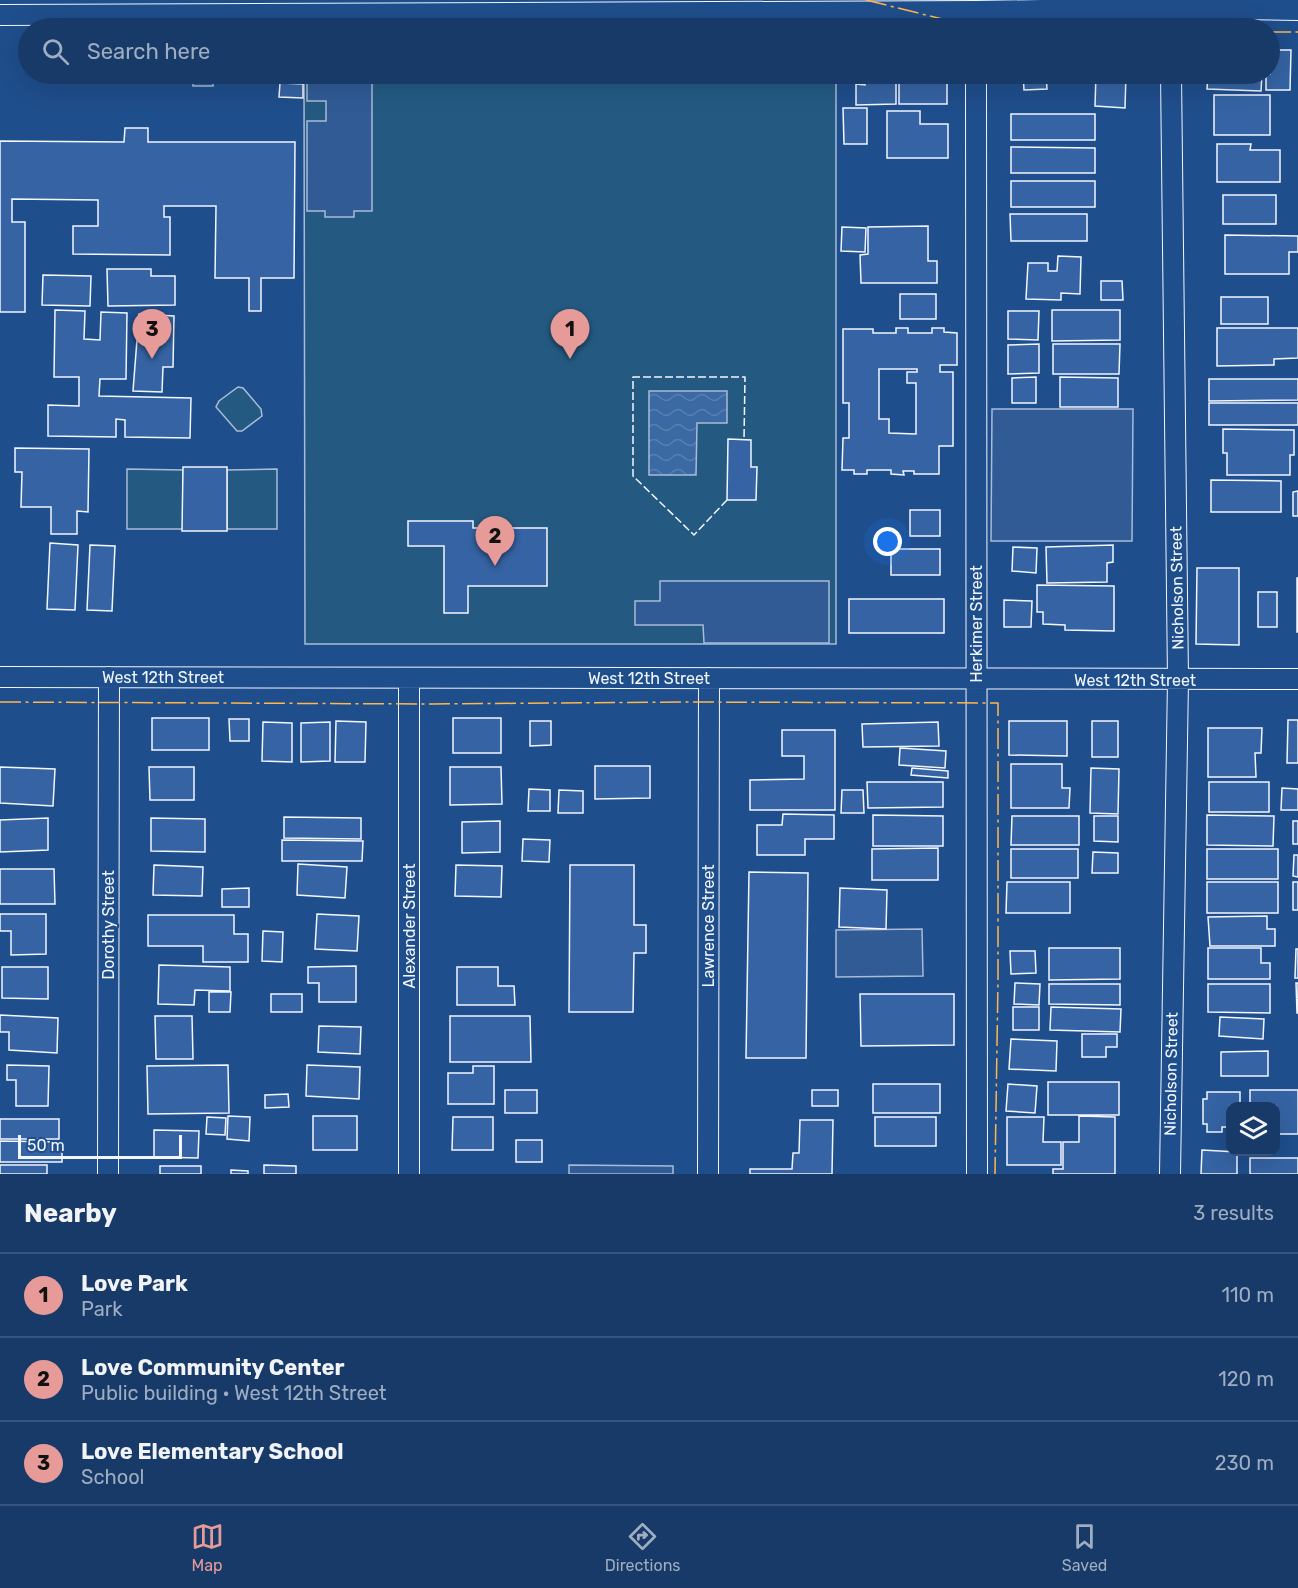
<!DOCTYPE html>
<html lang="en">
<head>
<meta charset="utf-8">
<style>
  body { margin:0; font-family:Rubik,sans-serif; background:#20416f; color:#f1f3f6 }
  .controls { position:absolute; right:18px; bottom:18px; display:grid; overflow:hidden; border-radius:12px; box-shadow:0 6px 24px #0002 }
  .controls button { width:54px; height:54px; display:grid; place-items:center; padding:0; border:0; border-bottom:2px solid #36547d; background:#173a69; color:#f1f3f6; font:30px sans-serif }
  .scale { position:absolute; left:18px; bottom:15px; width:164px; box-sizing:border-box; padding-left:6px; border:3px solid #f2f6ff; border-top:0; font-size:16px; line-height:21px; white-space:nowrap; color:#f2f6ff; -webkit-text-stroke:4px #1f4e8c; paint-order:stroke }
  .you { position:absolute; left:888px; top:542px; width:21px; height:21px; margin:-15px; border:4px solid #fff; border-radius:50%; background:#1a73e8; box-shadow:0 0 0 9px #1a73e833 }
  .badge { display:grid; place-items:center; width:39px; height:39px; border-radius:50%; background:#e69b98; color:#111; font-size:20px; font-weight:700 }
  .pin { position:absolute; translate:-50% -50px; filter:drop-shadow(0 2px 3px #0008) }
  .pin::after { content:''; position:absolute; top:32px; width:21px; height:18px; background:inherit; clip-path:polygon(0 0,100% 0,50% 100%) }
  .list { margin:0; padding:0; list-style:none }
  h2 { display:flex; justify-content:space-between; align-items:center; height:78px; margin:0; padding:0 24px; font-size:26px }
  h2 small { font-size:20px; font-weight:400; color:#9eadc0 }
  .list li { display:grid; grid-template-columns:39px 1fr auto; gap:18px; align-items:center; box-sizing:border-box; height:84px; padding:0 24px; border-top:2px solid #36547d }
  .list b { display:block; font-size:22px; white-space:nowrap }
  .list p { margin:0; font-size:20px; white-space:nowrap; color:#9eadc0 }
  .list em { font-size:20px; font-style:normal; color:#9eadc0 }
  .icon { flex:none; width:33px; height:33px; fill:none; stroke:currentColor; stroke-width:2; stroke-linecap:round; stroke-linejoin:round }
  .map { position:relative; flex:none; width:1298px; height:1174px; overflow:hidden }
  .search { position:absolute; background:#173a69; box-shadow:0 6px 24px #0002; left:18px; right:18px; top:18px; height:66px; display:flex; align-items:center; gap:15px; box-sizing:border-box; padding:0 21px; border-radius:33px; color:#9eadc0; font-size:22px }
  .sheet { height:330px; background:#173a69 }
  nav { display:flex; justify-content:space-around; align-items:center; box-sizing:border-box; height:84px; border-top:2px solid #36547d; background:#173a69; font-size:16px; color:#9eadc0 }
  nav a { display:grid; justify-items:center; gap:3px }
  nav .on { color:#e69b98 }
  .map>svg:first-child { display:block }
</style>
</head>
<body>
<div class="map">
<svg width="1298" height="1174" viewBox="0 0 1298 1174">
  <defs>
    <pattern id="water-waves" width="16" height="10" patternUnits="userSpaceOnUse" patternTransform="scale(1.5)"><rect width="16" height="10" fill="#3b69a3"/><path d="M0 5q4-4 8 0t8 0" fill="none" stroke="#587fb1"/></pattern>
  </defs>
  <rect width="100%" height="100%" fill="#1f4e8c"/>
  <!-- park -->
  <path fill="#245a82" stroke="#a8bbd7" stroke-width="1.5" d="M304,74H836V644H305Z
    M238,387L243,388L261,409L262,416L242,431H237L216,407L219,401Z
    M127,469L183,470V529H127Z
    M277,469V529H227V470Z"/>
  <!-- parking -->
  <path fill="#305b95" stroke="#a8bbd7" stroke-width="1.5" d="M193,74H213V86H193Z
    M307,76H372V211H354V217H325V211H307V121H326V101H307Z
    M992,409H1133L1132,541H991Z
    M660,581H829V643H704L703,625H635V601H660Z
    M922,929L923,976L836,977V930Z
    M569,1165L673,1166V1174H569Z"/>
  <!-- water -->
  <path fill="url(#water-waves)" stroke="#a8bbd7" stroke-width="1.5" d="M649,391H727V423H697L696,475H649Z"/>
  <!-- building -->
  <path fill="#3563a3" stroke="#f2f6ff" stroke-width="1.5" fill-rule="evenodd" d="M1270,50H1291L1290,90H1266V74H1270Z
    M840,74H864V79H840Z
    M865,74H896V104L856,105V84L865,85Z
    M899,74H927V82H947V104H899Z
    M1023,74H1046L1047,89L1024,90Z
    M1096,74H1126L1125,108L1095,106Z
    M1208,74H1262L1261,91L1207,89Z
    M280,83L303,84V98L279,97Z
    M1214,95H1270V135H1214Z
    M843,108H867V144H844Z
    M887,111H920V124H948V158H887Z
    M1011,114H1095V140H1011Z
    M125,128H148V142H295L294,278H261V311H249V278H215L216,206H164V217H170V255L73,254V226H98V200L12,199V222H25V312H0V141L124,142Z
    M1217,144H1251L1250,150H1280V182H1217Z
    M1011,147L1095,148V173H1011Z
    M1011,181H1095V207H1011Z
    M1223,195H1276V224H1223Z
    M1010,214H1087V241H1011Z
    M928,226V261H937V283H861L860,255L868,254V227Z
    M842,227L866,228L865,252L841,251Z
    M1225,235L1298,236V252H1289V274H1225Z
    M1058,256L1081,257L1080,294L1061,293V300L1026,299L1028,263H1048V271H1057Z
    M107,269H151V276H175V305L108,306Z
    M43,275L91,276L90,306L42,305Z
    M1101,281H1122L1123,300H1101Z
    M900,294H936V319H900Z
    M1221,297H1268V324H1221Z
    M55,310L85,311L84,339L100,340L101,312L127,313L126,379H100L99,396L191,398L190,438L125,437V420L116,419V437L48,436V405L79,406V377H54Z
    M1052,310H1120V340L1052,341Z
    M1008,311H1039L1038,340L1008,339Z
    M139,314L174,316L173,367H163L162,392L133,391Z
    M896,328H908V333H932V328H944V332L957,333V365H940V372H953V446H939V474H914V471H903L904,475L891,474V470H867V474H854V470H842L843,438H849V403H843V329H873V333H896ZM879,369H917V372H907V383H916V434L889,433V419H879Z
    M1217,328H1298V358L1274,359V365L1217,366Z
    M1039,344V373L1008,374V345Z
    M1053,344H1120L1119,374H1053Z
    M1036,377V403H1012V378Z
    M1060,377L1118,378V407H1060Z
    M1209,379H1298V400L1209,401Z
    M1209,403H1298V425H1209Z
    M1223,429L1294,430V455H1290V475H1227V453H1223Z
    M728,439L751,440V467H757L756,500H727Z
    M15,448L89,449L88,512L77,511V534H51V507H21L22,472H15Z
    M183,467H227V531H182Z
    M1211,480L1281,481V512H1211Z
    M1298,491V516H1293V492Z
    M910,510H940V536H910Z
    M408,521H473V528H547V586H468V613H444V546H408Z
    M50,543L78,545L75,610L47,609Z
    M90,545L115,546L112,611L87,610Z
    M1113,545V562L1107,563V582L1047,583L1046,547Z
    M1013,547L1037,548L1036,573L1012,571Z
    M891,549H940V575H891Z
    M1197,568H1239V645L1196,644Z
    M1297,578H1298V632H1297Z
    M1037,585L1114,586V631L1065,630V625L1043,624V612H1037Z
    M1258,592H1277V627H1258Z
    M849,599H944V633H849Z
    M1004,600L1032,601L1031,627H1004Z
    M152,718H209V750H152Z
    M453,718H501V753H453Z
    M229,719H249V741H230Z
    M1288,720H1298V763H1287Z
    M336,721L366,722L365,762H335Z
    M530,721H551V745L530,746Z
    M1009,721H1067V756L1009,755Z
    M1092,721H1118V757H1092Z
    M263,722L292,723V762L262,761Z
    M330,722V761L301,762V723Z
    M938,722L939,746L863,747L862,724Z
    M1208,728H1262L1261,753H1255L1256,777H1208Z
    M782,730H835V810H750V780L804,779V756H782Z
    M900,748L946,751L945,768L899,765Z
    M1011,764H1062V788H1070L1069,808H1011Z
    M595,766H650V798L595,799Z
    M0,767L55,769L53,806L0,803Z
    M149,767H194V800H150Z
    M450,767H501L502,804L450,805Z
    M912,768L948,771V778L911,775Z
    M1091,768L1119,769L1118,814L1090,813Z
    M867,782H943V807L868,808Z
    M1209,782H1269V812H1209Z
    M1282,788L1298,789V810H1281Z
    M529,789L550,790V811H528Z
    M559,790L583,791V813H558Z
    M842,790H863L864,813H841Z
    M783,814L834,815V839H805V855H757V825H782Z
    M873,815L943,816V846H873Z
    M1207,815L1274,816L1273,846L1207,845Z
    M1012,816H1079V845H1011Z
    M1094,816H1118V842L1094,841Z
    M284,817L361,818V839L284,838Z
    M48,818V850L0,852V820Z
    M151,818L205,819V852L151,851Z
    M500,821V852L462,853V822Z
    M1293,821H1298V844H1293Z
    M523,839L550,840L549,862L522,861Z
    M282,840L363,841L362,861H282Z
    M938,848V880H872V849Z
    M1011,849H1078V878H1011Z
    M1207,849H1278V879H1207Z
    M1093,852L1118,853V873H1092Z
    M1294,855H1298V877L1293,876Z
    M298,864L347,867L345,898L297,895Z
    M154,865L203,867L202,896L153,895Z
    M456,865L502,866L501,897L455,896Z
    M570,865H634V925H646V953H634L633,1012H569Z
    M0,869H54L55,904H0Z
    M749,872L808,873L806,1058H746Z
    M1007,882H1070V913H1006Z
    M1207,882H1278V913H1207Z
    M1293,882H1298V910H1293Z
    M249,888V907H222V889Z
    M840,888L887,890L886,929L839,927Z
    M0,914H46V954L11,955V931H0Z
    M317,914L359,916L357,951L315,949Z
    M148,915H234V934H248V962H203V946H148Z
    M1267,916V929H1275V946H1210L1208,917Z
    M263,931L283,932L282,962L262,961Z
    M1049,948H1120V979L1049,980Z
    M1208,948H1261V963H1270V979H1208Z
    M1296,949H1298V978H1295Z
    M1010,951H1035L1036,973L1011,974Z
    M159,965L230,967V991L195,990L194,1005L158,1004Z
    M356,966V1002H319V983H308V967Z
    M2,967H48V999L2,998Z
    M457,967H498V986H514L515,1005H457Z
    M1015,983L1040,984L1039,1005L1014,1004Z
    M1296,983H1298V1013H1297Z
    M1049,984H1120V1005L1049,1004Z
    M1208,984H1270V1013L1208,1012Z
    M209,992H231L230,1012H209Z
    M271,994H302V1012H271Z
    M860,994H954V1045L861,1046Z
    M1013,1007H1039V1030H1013Z
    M1051,1007L1121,1009L1120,1032L1050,1030Z
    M0,1015L58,1018L57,1053L9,1050V1032H0Z
    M155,1016H192L193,1059H156Z
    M450,1016H530L531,1062H450Z
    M1220,1017L1264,1019L1263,1039L1219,1036Z
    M319,1026L361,1027L360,1054L318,1052Z
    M1082,1034H1117V1047H1106V1057H1082Z
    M1011,1039L1057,1041L1056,1071L1009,1069Z
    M1268,1051V1076H1221V1052Z
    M7,1065L49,1066L48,1106H16V1080H7Z
    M228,1065L229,1113L148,1114L147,1066Z
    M307,1065L360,1067L359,1099L306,1096Z
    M473,1066H494V1104H448V1073H473Z
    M1048,1082H1119V1115H1048Z
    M873,1084H940V1113H873Z
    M1008,1084L1037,1086L1035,1113L1006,1111Z
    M505,1090H537V1113H505Z
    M812,1090H838V1106H812Z
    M1250,1090H1298V1134H1276V1106H1250Z
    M1207,1092H1240V1106H1230V1127H1222V1132H1207V1124H1203V1099H1207Z
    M288,1094L289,1107L265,1108V1095Z
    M228,1116L250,1117L249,1141L227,1139Z
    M313,1116H357V1150H313Z
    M1079,1116L1115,1117V1174H1053V1169H1063V1142H1079Z
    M207,1117L226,1118L225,1135L206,1134Z
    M453,1117H493V1150H452Z
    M875,1117H936V1146H875Z
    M1007,1117H1044L1043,1142H1061V1165H1007Z
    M0,1119H59V1139H0Z
    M800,1120H833L832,1174H750V1169H792L793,1153H799Z
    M154,1130L199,1131L198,1158L154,1157Z
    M516,1140H542V1162H516Z
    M0,1141L62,1142V1162H0Z
    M1202,1150L1237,1152V1174H1201Z
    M1250,1158H1298V1174H1250Z
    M0,1165H47V1174H0Z
    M264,1165L296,1166V1174H264Z
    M160,1166H201V1174H160Z
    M231,1170L248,1171V1174H231Z"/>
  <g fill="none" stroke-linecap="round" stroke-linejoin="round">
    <defs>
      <path id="minor" d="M1171,0V28
        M0,15L976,11L1171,8L1298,10
        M976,74L977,1174
        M0,677L1298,679
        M108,1174L109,677
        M409,1174V678
        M708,1174L709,678
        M1170,1174L1178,680L1171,74"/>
    </defs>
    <!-- minor casing -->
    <use href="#minor" stroke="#f2f6ff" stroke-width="22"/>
    <!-- minor -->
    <use href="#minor" stroke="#1f4e8c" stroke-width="20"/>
    <!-- fence -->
    <path stroke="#f2f6ff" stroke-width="1.5" stroke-dasharray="8 3" stroke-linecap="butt" d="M727,500L694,535L633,476V377H745L744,440"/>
    <!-- power -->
    <path stroke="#ffb74d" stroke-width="1.5" stroke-dasharray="21 4.5 3 4.5" stroke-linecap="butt" d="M866,0L978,28
      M1270,32H1298
      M0,702L432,704L681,702L998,703V980L995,1174"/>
  </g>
  <g text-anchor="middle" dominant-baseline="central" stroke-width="4.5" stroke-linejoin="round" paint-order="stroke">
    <!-- street labels -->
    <g font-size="16" fill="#f2f6ff" stroke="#1f4e8c">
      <text transform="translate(1177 588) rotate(-91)">Nicholson Street</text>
      <text transform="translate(976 624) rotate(-90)">Herkimer Street</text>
      <text x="163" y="677">West 12th Street</text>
      <text x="649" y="678">West 12th Street</text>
      <text x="1135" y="680">West 12th Street</text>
      <text transform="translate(108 925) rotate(-90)">Dorothy Street</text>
      <text transform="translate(409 926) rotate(-90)">Alexander Street</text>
      <text transform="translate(708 926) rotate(-90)">Lawrence Street</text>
      <text transform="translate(1171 1074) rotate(-89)">Nicholson Street</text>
    </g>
  </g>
</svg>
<div class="controls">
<button><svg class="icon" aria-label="layers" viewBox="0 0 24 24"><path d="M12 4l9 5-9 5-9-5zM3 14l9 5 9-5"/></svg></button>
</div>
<div class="scale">50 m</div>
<div class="you"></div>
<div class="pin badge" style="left:570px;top:359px">1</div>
<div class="pin badge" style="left:495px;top:566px">2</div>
<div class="pin badge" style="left:152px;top:359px">3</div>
<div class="search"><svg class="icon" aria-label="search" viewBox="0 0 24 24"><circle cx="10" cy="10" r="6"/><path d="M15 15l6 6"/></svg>Search here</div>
</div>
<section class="sheet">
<h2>Nearby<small>3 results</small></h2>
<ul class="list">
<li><span class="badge">1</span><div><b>Love Park</b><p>Park</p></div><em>110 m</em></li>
<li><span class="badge">2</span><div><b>Love Community Center</b><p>Public building · West 12th Street</p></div><em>120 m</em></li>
<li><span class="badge">3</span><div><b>Love Elementary School</b><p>School</p></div><em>230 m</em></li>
</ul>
</section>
<nav>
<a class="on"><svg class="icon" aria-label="map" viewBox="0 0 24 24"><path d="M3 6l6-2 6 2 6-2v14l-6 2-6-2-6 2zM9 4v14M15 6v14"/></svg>Map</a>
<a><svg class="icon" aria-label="directions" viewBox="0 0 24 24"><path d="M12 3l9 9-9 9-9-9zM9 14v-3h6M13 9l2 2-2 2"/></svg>Directions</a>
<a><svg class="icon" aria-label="saved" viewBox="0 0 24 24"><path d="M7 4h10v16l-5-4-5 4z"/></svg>Saved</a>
</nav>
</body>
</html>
